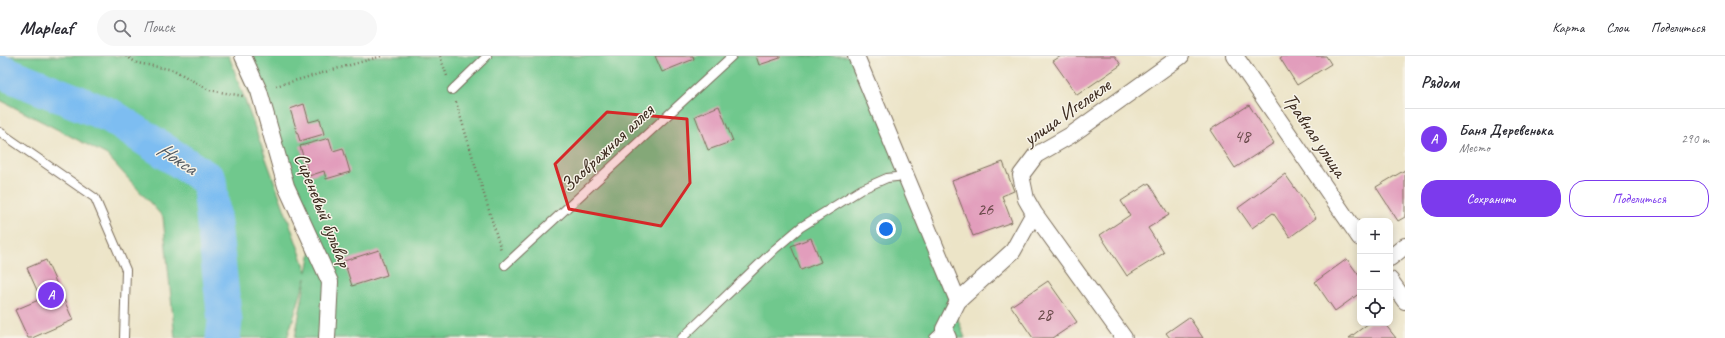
<!DOCTYPE html>
<html lang="ru">
<head>
<meta charset="utf-8">
<style>
  body { margin:0; font-family:Caveat,sans-serif; background:#f7f7f7; color:#2b2b33 }
  .controls { position:absolute; right:12px; bottom:12px; display:grid; overflow:hidden; border-radius:8px; box-shadow:0 2px 10px #0003 }
  .controls button { width:36px; height:36px; display:grid; place-items:center; padding:0; border:0; border-bottom:1px solid #e1e1e2; background:#fff; color:#2b2b33; font:20px sans-serif }
  .you { position:absolute; left:886px; top:173px; width:14px; height:14px; margin:-10px; border:3px solid #fff; border-radius:50%; background:#1a73e8; box-shadow:0 0 0 6px #1a73e833 }
  .badge { display:grid; place-items:center; width:26px; height:26px; border-radius:50%; background:#7c3aed; color:#fff; font-size:13px; font-weight:700 }
  .pin { position:absolute; translate:-50% -50%; border:2px solid #fff; box-shadow:0 1px 4px #0006 }
  .list { margin:0; padding:0; list-style:none }
  h2 { display:flex; justify-content:space-between; align-items:center; height:52px; margin:0; padding:0 16px; font-size:17px }
  h2 small { font-size:13px; font-weight:400; color:#7c7c81 }
  .list li { display:grid; grid-template-columns:26px 1fr auto; gap:12px; align-items:center; box-sizing:border-box; height:60px; padding:0 16px; border-top:1px solid #e1e1e2 }
  .list b { display:block; font-size:15px; white-space:nowrap }
  .list p { margin:0; font-size:13px; white-space:nowrap; color:#7c7c81 }
  .list em { font-size:13px; font-style:normal; color:#7c7c81 }
  .actions { display:flex; gap:8px; padding:12px 16px }
  .actions a { flex:1; padding:9px 0; border:1px solid #7c3aed; border-radius:16px; text-align:center; font-size:14px; color:#7c3aed }
  .actions .main { background:#7c3aed; color:#fff }
  .icon { flex:none; width:22px; height:22px; fill:none; stroke:currentColor; stroke-width:2; stroke-linecap:round; stroke-linejoin:round }
  .map { position:relative; flex:none; width:1405px; height:282px; overflow:hidden }
  header { display:flex; align-items:center; gap:24px; box-sizing:border-box; height:56px; padding:0 20px; background:#fff; border-bottom:1px solid #e1e1e2 }
  header strong { font-size:19px }
  nav { display:flex; gap:22px; margin-inline-start:auto; font-size:14px }
  .search { width:280px; height:36px; background:#f7f7f7; display:flex; align-items:center; gap:10px; box-sizing:border-box; padding:0 14px; border-radius:22px; color:#7c7c81; font-size:15px }
  main { display:flex }
  aside { flex:1; background:#fff }
  .map>svg:first-child { display:block }
</style>
</head>
<body>
<header>
<strong>Mapleaf</strong>
<div class="search"><svg class="icon" aria-label="search" viewBox="0 0 24 24"><circle cx="10" cy="10" r="6"/><path d="M15 15l6 6"/></svg>Поиск</div>
<nav><a>Карта</a><a>Слои</a><a>Поделиться</a></nav>
</header>
<main>
<div class="map">
<svg width="1405" height="282" viewBox="0 0 1405 282">
  <rect width="100%" height="100%" fill="#f7f3e8"/>
  <filter id="ink" filterUnits="userSpaceOnUse"><feTurbulence type="fractalNoise" baseFrequency=".025" numOctaves="2"/><feDisplacementMap in="SourceGraphic" scale="8" xChannelSelector="R" yChannelSelector="G"/><feConvolveMatrix kernelMatrix="1 2 1 2 8 2 1 2 1" color-interpolation-filters="sRGB"/></filter>
  <filter id="wash" filterUnits="userSpaceOnUse"><feTurbulence type="fractalNoise" baseFrequency=".012" numOctaves="4" result="noise"/><feDisplacementMap in="SourceGraphic" scale="16" xChannelSelector="R" yChannelSelector="G"/><feGaussianBlur stdDeviation="0.9" result="paint"/><feColorMatrix in="noise" values="0 0 0 0 0 0 0 0 0 0 0 0 0 0 0 0 0 1.4 0 .05"/><feComposite in="paint" operator="in"/></filter>
  <g filter="url(#wash)">
    <rect width="100%" height="100%" fill="#ece4c7"/>
    <!-- green -->
    <path fill="#70c88d" stroke="#567956" d="M0,0H229L307,216L311,195L235,0H858L965,282H295L306,222L287,282H175L163,161L107,99L0,44Z"/>
    <g fill="none" stroke-linecap="round" stroke-linejoin="round">
      <!-- river -->
      <path stroke="#7dbdf1" stroke-width="35" d="M0,15L111,60L209,124L225,265L223,282"/>
    </g>
    <g id="blocks">
      <!-- building -->
      <path fill="#e29dbc" d="M655,0H693L694,3L662,16Z
        M756,0H780V2L759,9Z
        M1061,0H1115L1121,9L1077,39L1053,5Z
        M1283,0H1326L1331,8L1297,29L1280,2Z
        M304,48L309,66L320,63L324,78L300,85L290,53Z
        M1249,49L1274,87L1235,112L1210,74Z
        M719,50L733,85L708,94L695,60Z
        M329,82L333,95L343,92L350,116L326,123L324,115L309,120L300,90Z
        M1003,106L1014,135L1002,140L1012,166L973,180L952,125Z
        M1405,114V161L1398,165L1376,131Z
        M1285,118L1316,162L1290,181L1273,157L1252,172L1238,152Z
        M1149,127L1169,159L1148,172L1164,197L1127,220L1100,179L1130,159L1121,145Z
        M811,182L821,206L801,214L791,190Z
        M379,194L387,219L352,230L344,205Z
        M1347,203L1360,221V237L1335,255L1315,226Z
        M46,204L73,264L32,282H28L15,254L41,243L27,212Z
        M1048,225L1077,266L1053,282H1033L1011,250Z
        M1189,261L1203,282H1170L1166,277Z
        M1369,267H1384L1396,282H1349Z"/>
    </g>
  </g>
  <g filter="url(#ink)">
    <use href="#blocks" fill-opacity="0" stroke="#796b59" stroke-width="1"/>
    <g fill="none" stroke-linecap="round" stroke-linejoin="round">
      <defs>
        <path id="lane" d="M452,34L487,0
          M0,76L95,142L126,214L124,282
          M505,209L732,0
          M682,282L775,193L801,171L862,133L887,122L905,120
          M934,282L944,273"/>
        <path id="street" d="M243,0L259,35L286,130L330,226L327,282
          M856,0L958,245
          M1235,0L1360,182
          M1390,202L1405,190
          M1390,224L1405,245
          M948,282L944,273L958,245L1013,195L1034,157
          M1124,282L1034,157L1026,143L1021,119L1036,99L1071,79L1181,0"/>
      </defs>
      <!-- lane casing -->
      <use href="#lane" stroke="#796b59" stroke-width="10"/>
      <!-- street casing -->
      <use href="#street" stroke="#796b59" stroke-width="18"/>
      <!-- path -->
      <path stroke="#796b59" stroke-width="2.5" stroke-dasharray="1 3" stroke-linecap="butt" d="M126,0L137,7L174,14L209,34L243,40
        M440,0L447,20
        M276,30L382,0
        M456,46L501,194"/>
      <!-- lane -->
      <use href="#lane" stroke="#fff" stroke-width="8"/>
      <!-- street -->
      <use href="#street" stroke="#fff" stroke-width="16"/>
    </g>
  </g>
  <!-- marked area -->
  <path fill="#d62828" fill-opacity="0.2" stroke="#d62828" stroke-width="3" stroke-linejoin="round" d="M607,56L687,63L690,127L661,170L569,153L555,108Z"/>
  <g text-anchor="middle" dominant-baseline="central" stroke-width="3" stroke-linejoin="round" paint-order="stroke">
    <!-- number labels -->
    <g font-size="18" fill="#654746">
      <text x="1242" y="80">48</text>
      <text x="985" y="153">26</text>
      <text x="1044" y="258">28</text>
    </g>
    <!-- street labels -->
    <g font-size="20" fill="#3b2a1e" stroke="#f7f3e8">
      <text transform="translate(1067 56) rotate(-35)">улица Игелекле</text>
      <text transform="translate(1315 79) rotate(56)">Травная улица</text>
      <text transform="translate(607 92) rotate(-43)">Заовражная аллея</text>
      <text transform="translate(323 154) rotate(68)">Сиреневый бульвар</text>
    </g>
    <!-- water labels -->
    <g font-size="21" font-style="italic" fill="#4f565d" stroke="#f7f3e8">
      <text transform="translate(177 102) rotate(33)">Нокса</text>
    </g>
  </g>
</svg>
<div class="controls">
<button>+</button>
<button>−</button>
<button><svg class="icon" aria-label="locate" viewBox="0 0 24 24"><circle cx="12" cy="12" r="6"/><path d="M12 2v4M12 18v4M2 12h4M18 12h4"/></svg></button>
</div>
<div class="you"></div>
<div class="pin badge" style="left:51px;top:239px">A</div>
</div>
<aside>
<h2>Рядом<small></small></h2>
<ul class="list">
<li><span class="badge">A</span><div><b>Баня Деревенька</b><p>Место</p></div><em>290 m</em></li>
</ul>
<div class="actions"><a class="main">Сохранить</a><a>Поделиться</a></div>
</aside>
</main>
</body>
</html>
